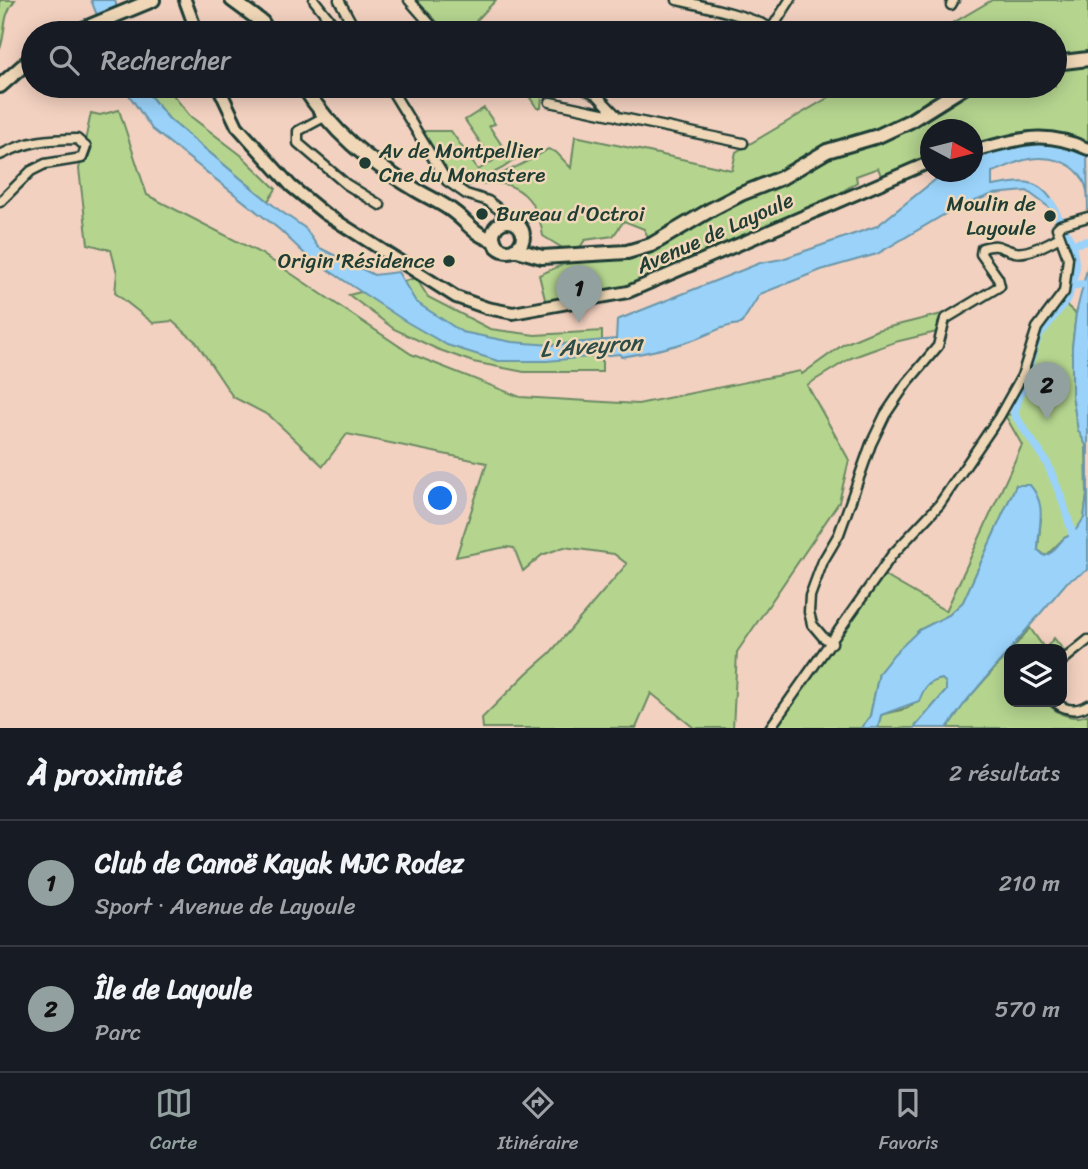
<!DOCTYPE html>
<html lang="fr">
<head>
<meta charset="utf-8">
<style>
  body { margin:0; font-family:Sriracha,sans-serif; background:#20242c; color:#f1f3f6 }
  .controls { position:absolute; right:21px; bottom:21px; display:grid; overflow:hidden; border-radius:14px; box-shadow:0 4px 18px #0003 }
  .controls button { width:63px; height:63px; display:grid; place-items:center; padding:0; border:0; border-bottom:2px solid #363941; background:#171b24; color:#f1f3f6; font:35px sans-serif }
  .compass { position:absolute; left:920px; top:119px; width:63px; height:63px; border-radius:50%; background:#171b24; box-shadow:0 4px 18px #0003; rotate:97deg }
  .you { position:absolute; left:441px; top:499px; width:24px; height:24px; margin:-18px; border:5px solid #fff; border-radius:50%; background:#1a73e8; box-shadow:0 0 0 10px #1a73e833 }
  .badge { display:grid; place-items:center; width:46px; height:46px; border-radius:50%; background:#92a19f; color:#111; font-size:23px; font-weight:700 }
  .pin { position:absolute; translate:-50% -58px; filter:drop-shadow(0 2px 4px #0008) }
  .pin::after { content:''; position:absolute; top:37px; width:24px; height:21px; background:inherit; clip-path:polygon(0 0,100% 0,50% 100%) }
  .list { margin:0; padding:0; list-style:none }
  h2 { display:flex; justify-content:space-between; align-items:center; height:91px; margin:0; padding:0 28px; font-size:30px }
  h2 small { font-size:23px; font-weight:400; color:#9ea1a6 }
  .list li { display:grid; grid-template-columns:46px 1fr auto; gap:21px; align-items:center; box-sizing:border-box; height:126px; padding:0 28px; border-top:2px solid #363941 }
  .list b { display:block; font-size:26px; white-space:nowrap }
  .list p { margin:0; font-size:23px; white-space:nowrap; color:#9ea1a6 }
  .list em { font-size:23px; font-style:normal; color:#9ea1a6 }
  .icon { flex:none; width:38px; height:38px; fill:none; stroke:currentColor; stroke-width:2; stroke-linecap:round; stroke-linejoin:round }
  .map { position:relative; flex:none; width:1088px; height:728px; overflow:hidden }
  .search { position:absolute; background:#171b24; box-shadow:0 4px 18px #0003; left:21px; right:21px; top:21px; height:77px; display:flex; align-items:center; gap:18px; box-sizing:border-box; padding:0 24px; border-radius:38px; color:#9ea1a6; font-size:26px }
  .sheet { height:343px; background:#171b24 }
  nav { display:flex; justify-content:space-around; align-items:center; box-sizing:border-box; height:98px; border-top:2px solid #363941; background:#171b24; font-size:19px; color:#9ea1a6 }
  nav a { display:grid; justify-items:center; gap:4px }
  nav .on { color:#92a19f }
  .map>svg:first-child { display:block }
</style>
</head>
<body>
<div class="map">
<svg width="1088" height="728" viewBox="0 0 1088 728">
  <rect width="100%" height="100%" fill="#f3d1c0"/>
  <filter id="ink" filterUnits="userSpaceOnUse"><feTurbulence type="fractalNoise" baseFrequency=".0143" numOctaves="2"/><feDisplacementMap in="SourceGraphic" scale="14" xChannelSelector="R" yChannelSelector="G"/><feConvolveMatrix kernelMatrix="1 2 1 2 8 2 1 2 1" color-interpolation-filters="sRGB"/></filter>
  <g filter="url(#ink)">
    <!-- green -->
    <path fill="#b5d58f" stroke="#6a8962" stroke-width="2" d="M0,0H15C1,18 7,29 0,49Z
      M416,0H496L476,21L488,33H481L475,27L469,33H448Z
      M992,0H1088V144C1053,125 1008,144 973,152L972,130H930V170L922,161L882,178L878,168L856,176L857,182L832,198L638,285L546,303L539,275L571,261L636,257L654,249L644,229L624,221L613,236L585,240L578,250H561L564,249L543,236C538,201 519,178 481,184C503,172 527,164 548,149L556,152L571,168L575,136L732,170L736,152L848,86H1055V33H936Z
      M142,86H166L190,116L241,155L276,189L268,201L169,119Z
      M477,86H514L499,97L488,96Z
      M514,86H543L541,108H537L524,89Z
      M484,108L495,124L489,126L505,150L519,157L503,168L464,188L445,171L421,134L425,131H451L478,170L493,161L465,120Z
      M119,110L147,195L262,254L411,354L520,397L638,404L800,371L802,374L844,344L877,330L942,314L945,330L895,342L851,358L807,385L849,460L839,502L737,652L733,728H694L651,693L636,728H483L482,718L527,673L550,653L627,564L614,554L564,547L542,555L523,571L514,548L506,547L456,557L487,463L347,434L323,466L270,416L233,397L196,342L172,321L153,323L115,293L117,273L111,250L88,244L79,169L91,113L100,115Z
      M416,278L428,297L490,329L535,335L602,331V372H524L473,362L437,349L394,329L349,295Z
      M1064,303L1076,314L1072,347V395L1078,430L1086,445L1087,495L1084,518L1080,526L1073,534L1064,538L1046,556L1038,550L1041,518L1016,485L963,602L949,615L919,630L879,673L870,716L861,728H770L880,573L946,611L1022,445L1005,415L1014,414L1038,337Z
      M1030,628L1045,649L1054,638L1064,651L1012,649Z
      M1009,652V702H1047C1057,716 1076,721 1088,714V728H947L967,700Z
      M943,679L946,683V691L914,728H878L881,715C889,712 901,711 909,707C923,698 921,682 943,679Z"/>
    <!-- water -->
    <path fill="#9ad2f9" stroke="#6996aa" stroke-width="2" d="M91,0H115L123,33H104Z
      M123,86H142L169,119L279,210L305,228L318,247L374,275L398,272L416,302L462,332L512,342L552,345L616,339L617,320L760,263L782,259L877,226L940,176L951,172H972L973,162C984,156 995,150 1008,145C1032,137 1067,138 1087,155L1088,213C1088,206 1088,198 1087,191C1080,159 1044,153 1018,162C1009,165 1001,170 992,172V186C1025,181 1039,176 1057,208L1054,211L1027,191L993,194L952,210L877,254L821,270L760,294L741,324C723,325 710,334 693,340C670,348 646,353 621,357L620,354L547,361H498L447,345L405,321L307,256L280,230L152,129Z
      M1088,265V570L1067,582L967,700L947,728H914L946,691V683L942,679C928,681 924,688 919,701L881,715L878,728H861L870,716L879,673L894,654L919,630L949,615L963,602L1016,485H1030C1048,506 1038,525 1038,550L1045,556L1052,552L1064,538L1073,534L1084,518L1087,495V458L1086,445L1078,430L1072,395V347L1076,314Z"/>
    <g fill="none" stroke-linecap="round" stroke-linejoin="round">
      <!-- canal -->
      <path stroke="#9ad2f9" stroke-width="8" d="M1051,203L1072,244L1076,268L1068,298L1038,337L1014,414L1047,463L1062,499L1075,542
        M1072,244L1088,241
        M1072,286L1082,284"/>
      <defs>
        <path id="minor" d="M314,0L340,33
          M339,0L357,33
          M409,0L438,33
          M677,0C700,5 762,18 777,33
          M951,5L954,0
          M772,28L790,0
          M389,86L447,181L466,194L488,201L515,222
          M579,86L597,95L618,117L743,143
          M759,86H773
          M550,102L616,116
          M324,117L298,131V143L346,184L380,205
          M0,155C28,141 46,139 77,139L86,147L82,158L45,164L31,171L0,202
          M832,643L823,637L812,624L809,612L810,596L823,561L839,534L871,444L885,415L906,384L938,346L945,319L1000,286L998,278L981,254L982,248C1001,242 999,249 1015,252C1028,255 1049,243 1060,237
          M1062,661L1088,640
          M1055,702C1066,711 1076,712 1088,705
          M770,728L892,555L939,505L999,417L1022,376L1037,328L1064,292L1068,258L1057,228L1060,225L1088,217"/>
        <path id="tertiary" d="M185,0L197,33
          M218,86L237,126L291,186L324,213L456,297L487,308L513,313L628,292L930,162
          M972,151C1019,140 1041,128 1088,149"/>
        <path id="secondary" d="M232,0L262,22L269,33
          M73,33L153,0
          M1055,63L1088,59
          M0,86L33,57
          M303,86C333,133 366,159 413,188C427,197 443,203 455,213C468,223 477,237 494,240
          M493 236a15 15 0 1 1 30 0a15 15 0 1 1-30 0Z
          M514,249L542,257L627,252L651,245L712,209L741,194L781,178L827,151L878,136L910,121L966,86"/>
      </defs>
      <!-- minor casing -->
      <use href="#minor" stroke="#1f3d34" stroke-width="13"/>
      <!-- tertiary casing -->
      <use href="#tertiary" stroke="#1f3d34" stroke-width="16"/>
      <!-- secondary casing -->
      <use href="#secondary" stroke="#1f3d34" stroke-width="18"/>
      <!-- minor -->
      <use href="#minor" stroke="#efd7b7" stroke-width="8"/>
      <!-- tertiary -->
      <use href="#tertiary" stroke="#efd7b7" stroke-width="10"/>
      <!-- secondary -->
      <use href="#secondary" stroke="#efd7b7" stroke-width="12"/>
    </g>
  </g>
  <!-- markers -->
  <g fill="#1f3d34" stroke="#efd7b7" stroke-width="2.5">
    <circle cx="365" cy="163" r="7"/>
    <circle cx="482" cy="214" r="7"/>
    <circle cx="1050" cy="216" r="7"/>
    <circle cx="449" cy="261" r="7"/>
  </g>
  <g text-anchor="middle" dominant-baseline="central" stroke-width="5" stroke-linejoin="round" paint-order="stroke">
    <!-- poi labels -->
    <g font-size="21" fill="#1f3d34" stroke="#efd7b7" text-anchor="start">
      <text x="379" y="151">Av de Montpellier<tspan x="379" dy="24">Cne du Monastere</tspan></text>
      <text x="1036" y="204" text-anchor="end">Moulin de<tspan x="1036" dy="24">Layoule</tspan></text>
      <text x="496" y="214">Bureau d'Octroi</text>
      <text x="435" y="261" text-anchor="end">Origin'Résidence</text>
    </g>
    <!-- street labels -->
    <g font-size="21" fill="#1f3d34" stroke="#efd7b7">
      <text transform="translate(715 233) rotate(-24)">Avenue de Layoule</text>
    </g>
    <!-- water labels -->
    <g font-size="23" font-style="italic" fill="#2b4c48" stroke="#efd7b7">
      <text transform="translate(591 346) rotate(-4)">L'Aveyron</text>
    </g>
  </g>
</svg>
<div class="controls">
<button><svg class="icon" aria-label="layers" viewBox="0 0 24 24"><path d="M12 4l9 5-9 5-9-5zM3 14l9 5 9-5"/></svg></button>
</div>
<svg class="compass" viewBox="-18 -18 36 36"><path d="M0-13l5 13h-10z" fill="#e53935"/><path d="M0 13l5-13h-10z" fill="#9ea1a6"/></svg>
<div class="you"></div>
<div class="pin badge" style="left:579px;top:323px">1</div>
<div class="pin badge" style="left:1047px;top:420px">2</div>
<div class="search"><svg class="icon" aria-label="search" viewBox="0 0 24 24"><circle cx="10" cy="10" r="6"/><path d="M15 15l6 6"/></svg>Rechercher</div>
</div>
<section class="sheet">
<h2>À proximité<small>2 résultats</small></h2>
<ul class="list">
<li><span class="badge">1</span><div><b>Club de Canoë Kayak MJC Rodez</b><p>Sport · Avenue de Layoule</p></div><em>210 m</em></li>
<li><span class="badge">2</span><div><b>Île de Layoule</b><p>Parc</p></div><em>570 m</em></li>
</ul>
</section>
<nav>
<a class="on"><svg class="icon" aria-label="map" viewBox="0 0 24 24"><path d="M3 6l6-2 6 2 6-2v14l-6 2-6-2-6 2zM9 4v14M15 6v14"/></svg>Carte</a>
<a><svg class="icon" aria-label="directions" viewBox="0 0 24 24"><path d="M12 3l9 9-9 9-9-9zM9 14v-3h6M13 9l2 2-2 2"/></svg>Itinéraire</a>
<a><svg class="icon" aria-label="saved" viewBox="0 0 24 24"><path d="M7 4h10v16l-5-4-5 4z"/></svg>Favoris</a>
</nav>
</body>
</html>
